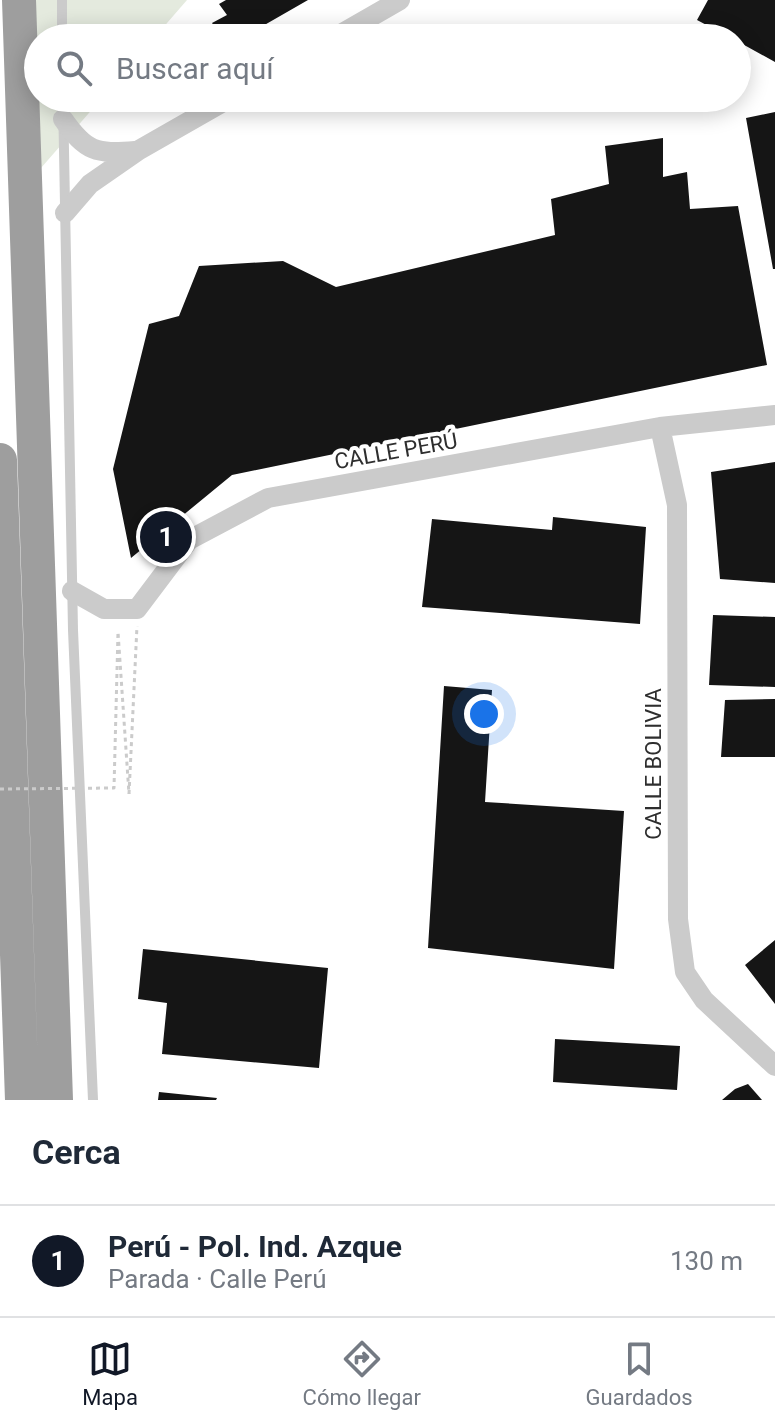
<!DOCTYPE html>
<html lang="es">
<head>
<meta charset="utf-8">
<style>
  body { margin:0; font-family:Roboto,sans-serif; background:#f6f6f7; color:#1f2937 }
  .you { position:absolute; left:484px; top:714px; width:28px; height:28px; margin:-20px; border:6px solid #fff; border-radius:50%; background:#1a73e8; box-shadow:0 0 0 12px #1a73e833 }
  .badge { display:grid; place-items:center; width:52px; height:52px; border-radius:50%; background:#111827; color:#fff; font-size:26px; font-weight:700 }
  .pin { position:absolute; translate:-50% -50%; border:4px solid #fff; box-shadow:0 2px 8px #0006 }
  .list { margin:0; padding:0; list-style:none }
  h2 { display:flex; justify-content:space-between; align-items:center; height:104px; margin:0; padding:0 32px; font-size:34px }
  h2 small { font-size:26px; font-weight:400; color:#747a83 }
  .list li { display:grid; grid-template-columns:52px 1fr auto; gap:24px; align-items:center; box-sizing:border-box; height:112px; padding:0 32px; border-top:2px solid #e0e1e3 }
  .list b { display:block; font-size:30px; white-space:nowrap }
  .list p { margin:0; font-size:26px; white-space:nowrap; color:#747a83 }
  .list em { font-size:26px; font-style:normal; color:#747a83 }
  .icon { flex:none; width:44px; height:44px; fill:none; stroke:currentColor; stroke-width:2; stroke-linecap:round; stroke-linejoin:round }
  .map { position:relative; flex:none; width:775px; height:1100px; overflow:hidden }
  .search { position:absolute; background:#fff; box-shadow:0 4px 20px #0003; left:24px; right:24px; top:24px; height:88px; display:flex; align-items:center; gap:20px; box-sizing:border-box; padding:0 28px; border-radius:44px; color:#747a83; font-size:30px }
  .sheet { height:216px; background:#fff }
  nav { display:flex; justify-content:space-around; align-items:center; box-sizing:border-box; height:112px; border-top:2px solid #e0e1e3; background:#fff; font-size:22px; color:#747a83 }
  nav a { display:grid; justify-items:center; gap:4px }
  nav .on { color:#111827 }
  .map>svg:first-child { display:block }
</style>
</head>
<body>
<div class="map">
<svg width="775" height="1100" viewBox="0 0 775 1100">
  <rect width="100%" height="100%" fill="#fff"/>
  <!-- green -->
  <path fill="#e4eade" d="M20,0H187L154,38H38V98H102L34,176Z"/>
  <!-- building -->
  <path fill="#151515" d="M226,0H308L242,38H212L219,33L212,23L227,15L219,4Z
    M708,0H775V62L737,41V38H731L697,20Z
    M775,112V269H773L746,118Z
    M663,138V177L687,172L690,209L738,206L767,365L232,475L131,558L113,469L149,324L179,316L199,266L283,261L336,287L555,235L551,199L609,184L605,146Z
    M775,462V583L720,579L711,472Z
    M553,517L646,527L640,624L422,607L432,519L552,530Z
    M713,615L775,617V687L709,685Z
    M444,686L492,690L485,802L624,811L614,969L428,948Z
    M775,699V757H721L725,700Z
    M775,940V1004L745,965Z
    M143,949L328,968L319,1068L162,1054L167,1003L138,999Z
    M555,1039L680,1046L677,1090L553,1082Z
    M748,1084L762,1100H722L735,1089Z
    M159,1092L217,1098L216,1100H158Z"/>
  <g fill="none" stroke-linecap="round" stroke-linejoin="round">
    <!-- path -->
    <path stroke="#cbcbcb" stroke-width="3" stroke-dasharray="4 4" stroke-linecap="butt" d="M129,794L137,626"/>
    <!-- service -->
    <path stroke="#cbcbcb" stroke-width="10" d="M62,0V38
      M63,98L73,630L93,1100"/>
    <!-- minor -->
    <path stroke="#cbcbcb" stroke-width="20" d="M334,38L400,0
      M63,119C86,152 96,154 135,151
      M65,213L90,184L139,150L230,98
      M660,427L677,505L678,919L685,972L704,1000L775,1066
      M72,591L104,609H137L189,540L268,498L660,427L775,415"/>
    <!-- trunk -->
    <path stroke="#9e9e9e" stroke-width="34" d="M19,0L56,1100
      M0,460L22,1100"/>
    <!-- path-bridge -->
    <path stroke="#cbcbcb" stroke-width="3" stroke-dasharray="4 4" stroke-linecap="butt" d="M0,789L114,788L118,632L129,794"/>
  </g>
  <g text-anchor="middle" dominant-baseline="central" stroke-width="8" stroke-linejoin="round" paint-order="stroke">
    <!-- street labels -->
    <g font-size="22" fill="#2e2e2e" stroke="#fff">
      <text transform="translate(396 451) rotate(-10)">CALLE PERÚ</text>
      <text transform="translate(653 764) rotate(-90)">CALLE BOLIVIA</text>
    </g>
  </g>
</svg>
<div class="you"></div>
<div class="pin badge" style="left:166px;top:537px">1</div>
<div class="search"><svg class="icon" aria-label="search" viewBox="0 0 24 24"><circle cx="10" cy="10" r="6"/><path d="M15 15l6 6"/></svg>Buscar aquí</div>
</div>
<section class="sheet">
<h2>Cerca<small></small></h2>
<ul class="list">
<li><span class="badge">1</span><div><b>Perú - Pol. Ind. Azque</b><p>Parada · Calle Perú</p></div><em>130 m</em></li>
</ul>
</section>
<nav>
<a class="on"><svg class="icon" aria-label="map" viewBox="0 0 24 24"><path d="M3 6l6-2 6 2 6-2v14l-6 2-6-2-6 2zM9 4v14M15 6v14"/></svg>Mapa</a>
<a><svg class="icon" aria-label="directions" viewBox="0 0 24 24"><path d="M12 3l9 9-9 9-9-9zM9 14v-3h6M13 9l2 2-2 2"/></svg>Cómo llegar</a>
<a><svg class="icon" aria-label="saved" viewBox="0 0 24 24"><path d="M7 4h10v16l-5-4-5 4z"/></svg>Guardados</a>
</nav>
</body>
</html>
